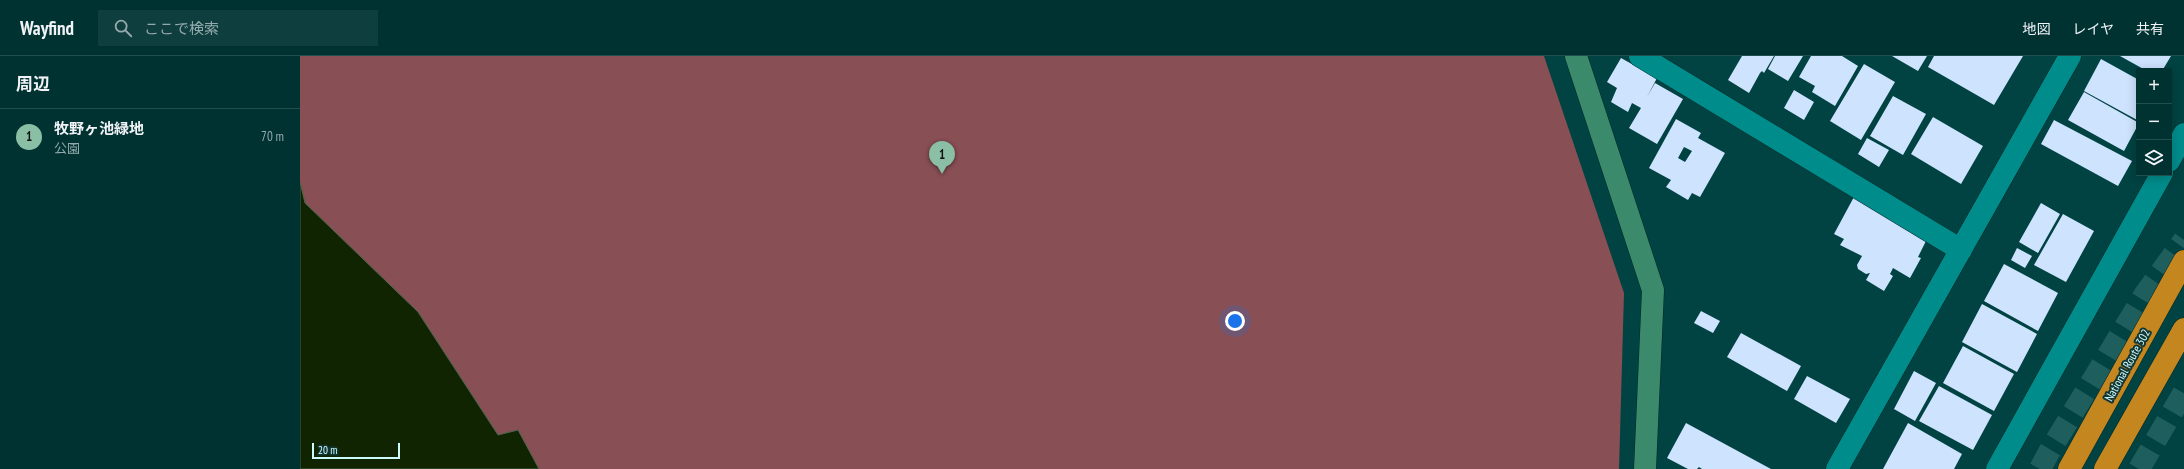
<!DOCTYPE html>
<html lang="ja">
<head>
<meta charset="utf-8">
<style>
  body { margin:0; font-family:"PT Sans Narrow","Noto Sans JP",sans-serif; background:#0e3e3e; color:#f1f3f6 }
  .controls { position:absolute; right:12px; top:12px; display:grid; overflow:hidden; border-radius:0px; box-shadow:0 2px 10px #0003 }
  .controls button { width:36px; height:36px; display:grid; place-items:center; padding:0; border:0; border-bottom:1px solid #224d4d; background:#003232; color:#f1f3f6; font:20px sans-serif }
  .scale { position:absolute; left:12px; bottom:10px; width:88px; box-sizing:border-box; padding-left:4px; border:2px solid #cbfcfb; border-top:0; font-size:11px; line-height:14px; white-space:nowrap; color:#cbfcfb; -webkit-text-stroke:3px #133635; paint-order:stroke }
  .you { position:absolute; left:935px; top:265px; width:14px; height:14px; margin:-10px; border:3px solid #fff; border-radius:50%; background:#1a73e8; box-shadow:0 0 0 6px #1a73e833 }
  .badge { display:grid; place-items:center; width:26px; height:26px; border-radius:50%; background:#8abfa5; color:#111; font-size:13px; font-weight:700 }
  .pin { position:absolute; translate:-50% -33px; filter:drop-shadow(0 1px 2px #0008) }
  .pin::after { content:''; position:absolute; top:21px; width:14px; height:12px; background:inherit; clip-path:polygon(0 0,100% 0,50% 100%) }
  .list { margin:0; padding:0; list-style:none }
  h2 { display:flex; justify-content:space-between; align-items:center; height:52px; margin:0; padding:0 16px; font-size:17px }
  h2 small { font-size:13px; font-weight:400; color:#95aaac }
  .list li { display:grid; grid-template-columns:26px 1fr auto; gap:12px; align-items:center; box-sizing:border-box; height:56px; padding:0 16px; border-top:1px solid #224d4d }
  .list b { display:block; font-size:15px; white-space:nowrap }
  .list p { margin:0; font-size:13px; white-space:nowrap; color:#95aaac }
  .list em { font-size:13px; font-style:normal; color:#95aaac }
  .icon { flex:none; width:22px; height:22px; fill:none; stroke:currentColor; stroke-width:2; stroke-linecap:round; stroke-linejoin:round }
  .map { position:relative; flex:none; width:1884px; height:413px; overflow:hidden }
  header { display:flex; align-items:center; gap:24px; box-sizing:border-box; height:56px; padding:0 20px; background:#003232; border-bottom:1px solid #224d4d }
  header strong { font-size:19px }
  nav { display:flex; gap:22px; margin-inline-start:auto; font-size:14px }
  .search { width:280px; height:36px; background:#0e3e3e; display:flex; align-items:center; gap:10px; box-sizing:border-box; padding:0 14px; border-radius:0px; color:#95aaac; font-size:15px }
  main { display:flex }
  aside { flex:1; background:#003232 }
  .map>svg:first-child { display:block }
</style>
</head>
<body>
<header>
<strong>Wayfind</strong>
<div class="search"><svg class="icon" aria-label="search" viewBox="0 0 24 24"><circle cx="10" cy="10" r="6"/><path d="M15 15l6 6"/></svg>ここで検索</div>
<nav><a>地図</a><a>レイヤ</a><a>共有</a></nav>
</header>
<main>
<aside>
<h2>周辺<small></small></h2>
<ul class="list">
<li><span class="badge">1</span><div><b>牧野ヶ池緑地</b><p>公園</p></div><em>70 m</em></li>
</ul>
</aside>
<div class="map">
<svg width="1884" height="413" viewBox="0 0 1884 413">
  <rect width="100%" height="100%" fill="#004342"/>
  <!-- green -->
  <path fill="#884f55" d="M0,0H1244L1324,237L1319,413H0Z"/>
  <!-- water -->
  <path fill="#102401" stroke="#48654c" d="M0,126L5,147L118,256L198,379L218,374L239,413H0Z"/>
  <!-- building -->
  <path fill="#cee3fe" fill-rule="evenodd" d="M1442,0H1474L1464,17L1462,15L1460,17L1449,37L1428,24Z
    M1475,0H1503L1488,25L1468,13Z
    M1511,0H1542L1558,10L1535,50L1512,36L1515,30L1499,21Z
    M1592,0H1627L1618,15Z
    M1634,0H1723L1694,49L1628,11Z
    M1820,0H1871L1862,15H1847Z
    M1321,2L1357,22L1347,41L1355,27L1383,43L1357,88L1329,72L1341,52L1332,47L1328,56L1311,46L1317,32L1307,26Z
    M1801,3L1839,24V65L1784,35Z
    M1564,8L1595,26L1561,84L1530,65Z
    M1494,34L1514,46L1504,64L1484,52Z
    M1784,36L1839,67L1824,95L1768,64Z
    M1593,40L1626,58L1603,99L1570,80Z
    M1633,61L1683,90L1661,128L1611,98Z
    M1376,63L1401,77L1398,82L1425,97L1400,141L1392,137L1388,144L1366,131L1371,124L1349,112ZM1384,91L1392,95L1385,106L1378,102Z
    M1754,64L1832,105L1818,130L1741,88Z
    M1567,82L1589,94L1579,111L1558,98Z
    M1555,139L1629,179L1618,201L1621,202L1610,222L1593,212L1590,218L1593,220L1584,235L1566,224L1570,217L1566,218L1558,213L1557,209L1562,200L1540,189L1544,183L1534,178Z
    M1741,147L1760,158L1738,197L1719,186Z
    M1763,158L1794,175L1766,226L1734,209Z
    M1717,192L1732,200L1725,212L1711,204Z
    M1704,208L1758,237L1738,275L1684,245Z
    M1682,248L1737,278L1717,316L1662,286Z
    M1401,255L1420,265L1413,277L1394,267Z
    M1441,277L1501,310L1487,335L1427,301Z
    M1663,290L1714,318L1694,355L1643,327Z
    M1614,315L1636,327L1615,365L1594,353Z
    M1507,320L1550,343L1536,367L1494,343Z
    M1639,330L1692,359L1673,394L1619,365Z
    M1386,367L1471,413H1402L1399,411L1397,413H1388L1367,402Z
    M1608,367L1662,398L1654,413H1583Z"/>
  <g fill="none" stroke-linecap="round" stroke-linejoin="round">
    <!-- highway-tunnel -->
    <path stroke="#1e5f5e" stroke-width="22" stroke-dasharray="22 11" stroke-linecap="butt" d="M1740,413L1749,396L1845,238L1884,184
      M1839,413L1884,336"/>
    <defs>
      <path id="street" d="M1340,0L1661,194
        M1869,105L1884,78
        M1537,413L1770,0
        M1697,413L1862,117"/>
      <path id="secondary" d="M1276,0L1353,234L1345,413"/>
      <path id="highway" d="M1769,413L1884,205
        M1805,413L1884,273"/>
    </defs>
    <!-- street casing -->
    <use href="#street" stroke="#032726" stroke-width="23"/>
    <!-- secondary casing -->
    <use href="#secondary" stroke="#032726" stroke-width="23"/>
    <!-- highway casing -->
    <use href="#highway" stroke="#032726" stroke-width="23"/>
    <!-- street -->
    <use href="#street" stroke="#008c8b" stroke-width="22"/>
    <!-- secondary -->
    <use href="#secondary" stroke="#3b8a6b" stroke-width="22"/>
    <!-- highway -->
    <use href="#highway" stroke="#c4861f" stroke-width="22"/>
  </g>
  <g text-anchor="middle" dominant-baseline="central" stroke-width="4" stroke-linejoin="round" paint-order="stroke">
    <!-- street labels -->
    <g font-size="12" fill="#cbfcfb" stroke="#133635">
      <text transform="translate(1827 309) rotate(-61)">National Route 302</text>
    </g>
  </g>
</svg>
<div class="controls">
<button>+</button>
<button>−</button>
<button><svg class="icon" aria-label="layers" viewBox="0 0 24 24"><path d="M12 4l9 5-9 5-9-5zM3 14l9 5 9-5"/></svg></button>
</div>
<div class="scale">20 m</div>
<div class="you"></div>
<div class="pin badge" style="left:642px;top:118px">1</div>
</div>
</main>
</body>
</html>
